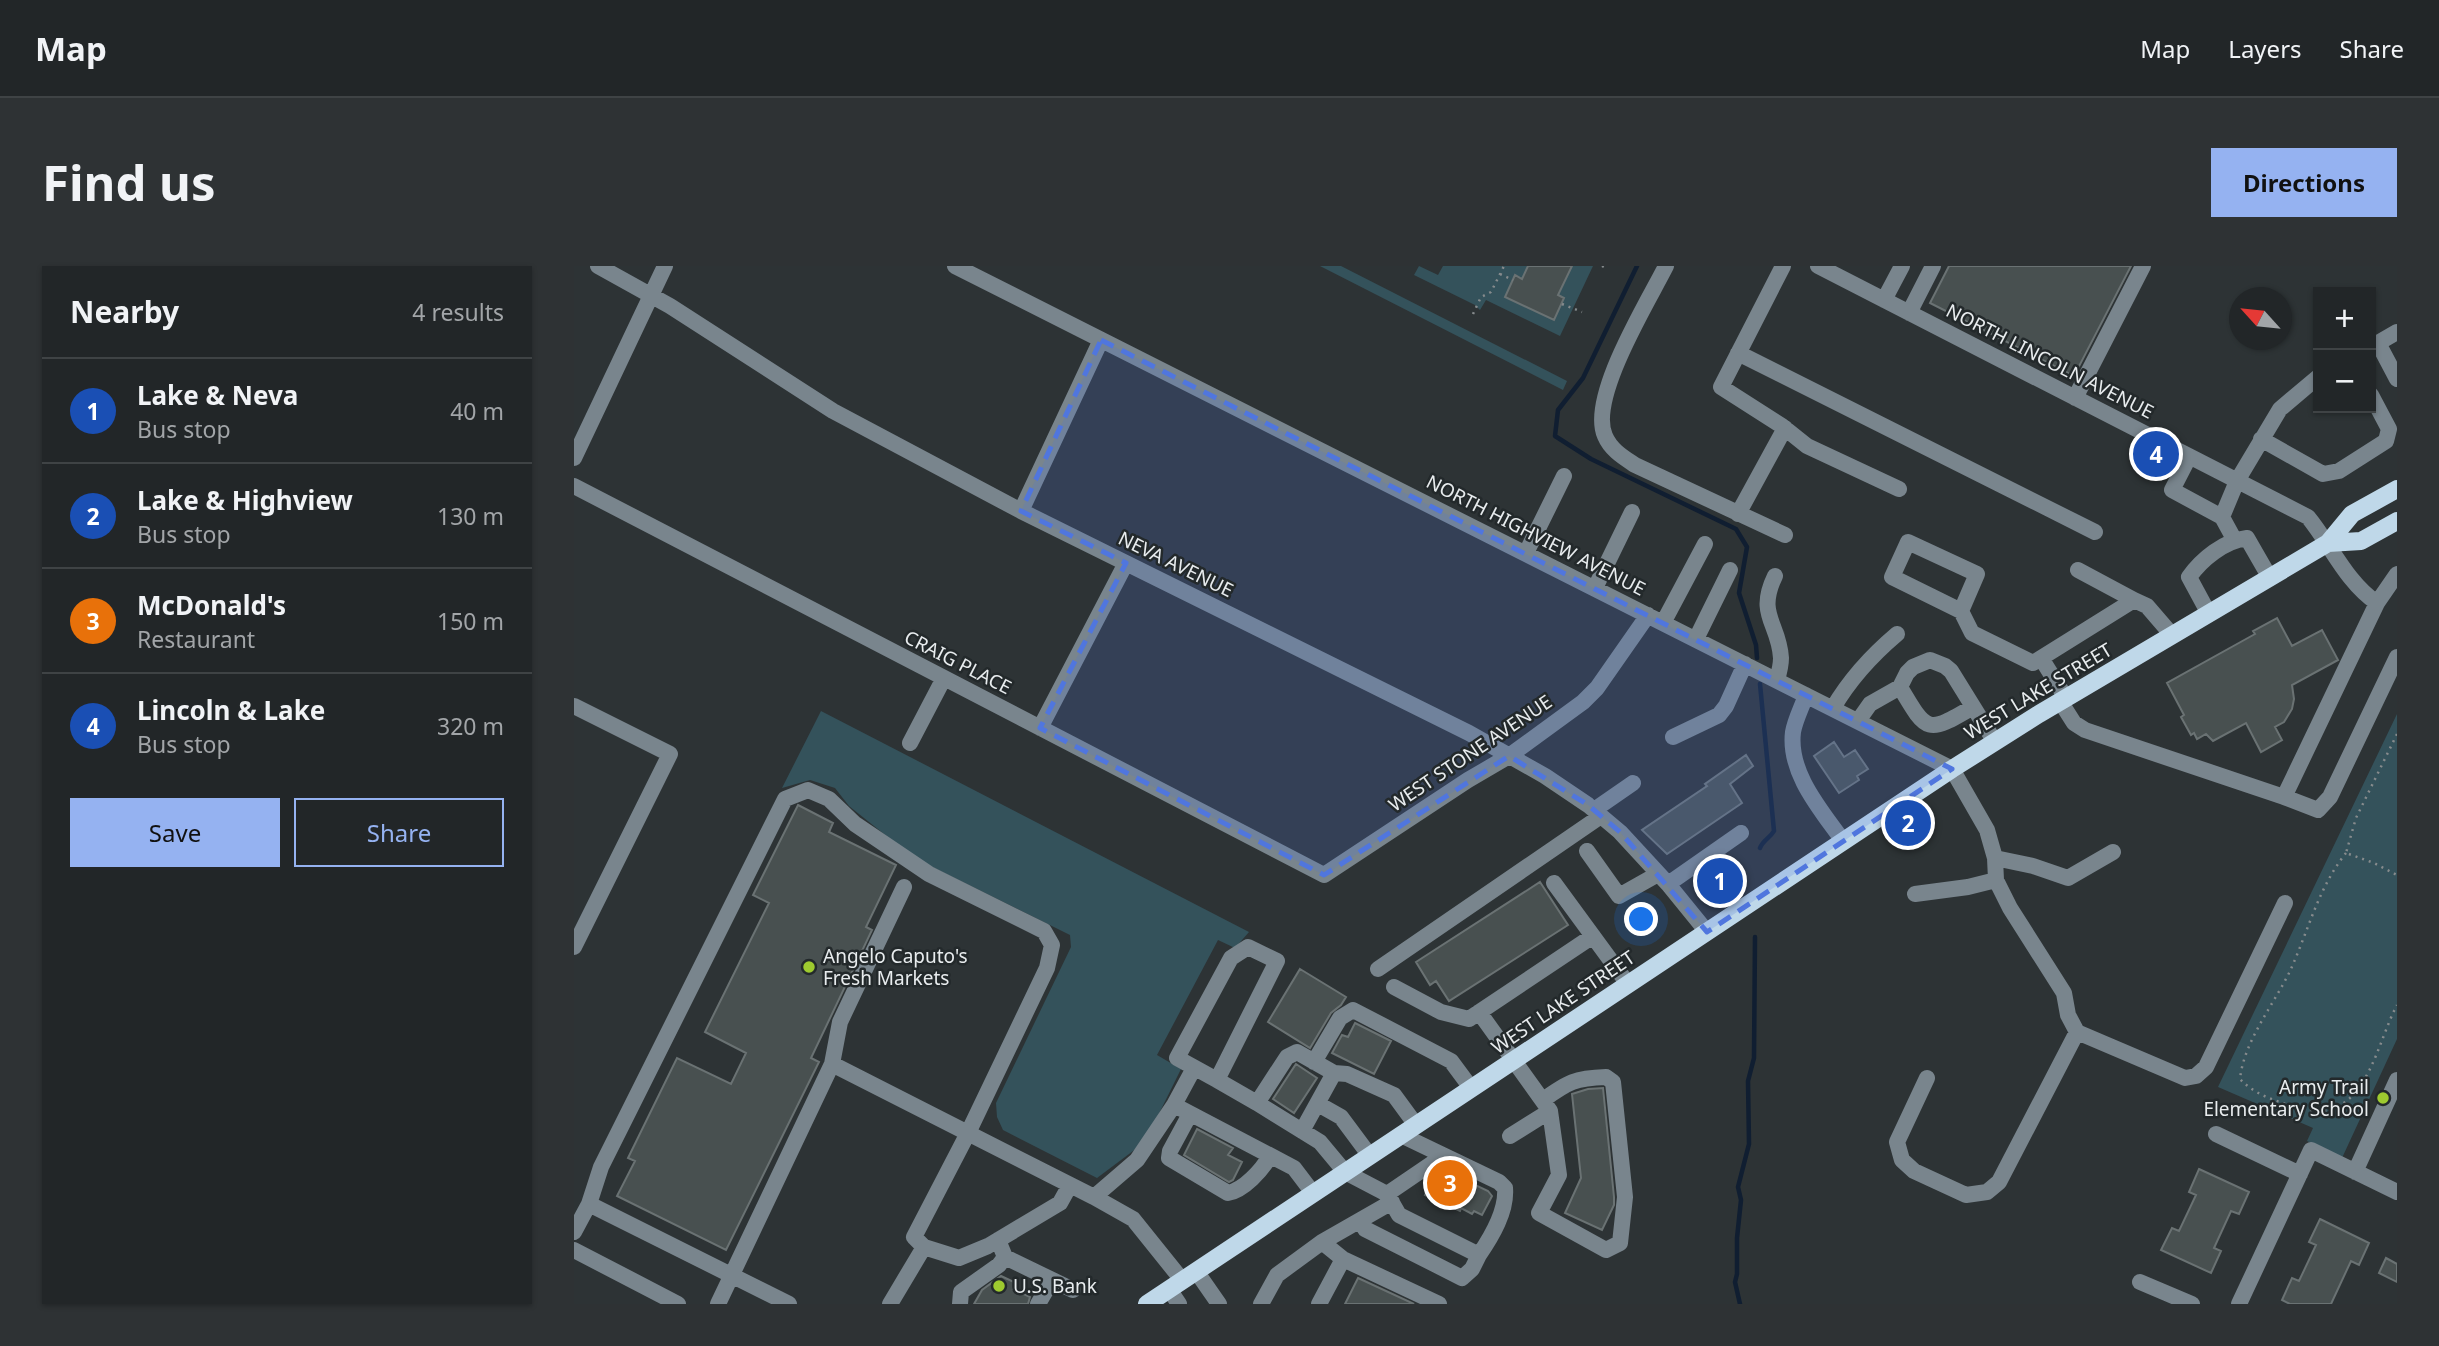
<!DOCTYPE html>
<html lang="en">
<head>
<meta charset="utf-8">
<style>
  body { margin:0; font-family:"Noto Sans",sans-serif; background:#2e3234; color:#f1f3f6 }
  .controls { position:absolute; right:21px; top:21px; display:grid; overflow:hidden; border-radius:0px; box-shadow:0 2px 5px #0004 }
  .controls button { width:63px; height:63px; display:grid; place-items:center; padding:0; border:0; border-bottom:2px solid #3f4345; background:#222628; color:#f1f3f6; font:35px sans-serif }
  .compass { position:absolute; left:1655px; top:21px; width:63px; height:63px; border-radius:50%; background:#222628; box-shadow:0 2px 5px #0004; rotate:297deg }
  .you { position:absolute; left:1068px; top:654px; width:24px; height:24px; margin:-18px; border:5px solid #fff; border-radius:50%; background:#1a73e8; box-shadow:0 0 0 10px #1a73e833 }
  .badge { display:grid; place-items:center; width:46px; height:46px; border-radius:50%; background:#95b2f1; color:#fff; font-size:23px; font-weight:700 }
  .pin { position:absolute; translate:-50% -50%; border:4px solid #fff; box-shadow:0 2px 7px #0006 }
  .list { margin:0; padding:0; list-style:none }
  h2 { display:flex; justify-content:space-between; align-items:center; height:91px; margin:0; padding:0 28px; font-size:30px }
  h2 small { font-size:23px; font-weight:400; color:#a2a5a8 }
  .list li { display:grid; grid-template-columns:46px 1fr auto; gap:21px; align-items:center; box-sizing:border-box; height:105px; padding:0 28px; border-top:2px solid #3f4345 }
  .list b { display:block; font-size:26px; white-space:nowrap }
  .list p { margin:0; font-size:23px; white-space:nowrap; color:#a2a5a8 }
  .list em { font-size:23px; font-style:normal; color:#a2a5a8 }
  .actions { display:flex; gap:14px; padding:21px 28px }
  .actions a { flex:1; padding:16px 0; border:2px solid #95b2f1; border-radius:0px; text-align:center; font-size:24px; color:#95b2f1 }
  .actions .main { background:#95b2f1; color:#111 }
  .map { position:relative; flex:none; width:1823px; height:1038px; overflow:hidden; border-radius:0px }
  header { display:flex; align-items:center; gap:42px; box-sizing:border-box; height:98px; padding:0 35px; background:#222628; border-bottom:2px solid #3f4345 }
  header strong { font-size:33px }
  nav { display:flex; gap:38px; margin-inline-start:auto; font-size:24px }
  .intro { display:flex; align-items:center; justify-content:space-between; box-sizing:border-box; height:168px; padding:0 42px }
  h1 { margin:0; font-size:49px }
  .button { padding:18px 32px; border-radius:0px; background:#95b2f1; color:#111; font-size:24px; font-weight:700 }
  main { display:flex; gap:42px; padding:0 42px }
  aside { flex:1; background:#222628; border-radius:0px; box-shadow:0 2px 5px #0004 }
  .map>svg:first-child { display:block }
</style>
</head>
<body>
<header>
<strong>Map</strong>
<nav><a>Map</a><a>Layers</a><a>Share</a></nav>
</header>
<div class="intro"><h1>Find us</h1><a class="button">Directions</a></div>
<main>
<aside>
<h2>Nearby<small>4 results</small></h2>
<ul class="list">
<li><span class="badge" style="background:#1a4fb4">1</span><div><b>Lake &amp; Neva</b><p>Bus stop</p></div><em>40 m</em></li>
<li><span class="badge" style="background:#1a4fb4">2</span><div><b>Lake &amp; Highview</b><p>Bus stop</p></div><em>130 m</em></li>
<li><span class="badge" style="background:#e8710a">3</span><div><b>McDonald's</b><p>Restaurant</p></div><em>150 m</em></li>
<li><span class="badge" style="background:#1a4fb4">4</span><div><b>Lincoln &amp; Lake</b><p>Bus stop</p></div><em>320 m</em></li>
</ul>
<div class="actions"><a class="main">Save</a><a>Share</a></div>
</aside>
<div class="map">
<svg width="1823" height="1038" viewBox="0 0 1823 1038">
  <rect width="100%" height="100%" fill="#2d3335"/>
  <!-- green -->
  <path fill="#34525b" d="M746,0H767L993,115L989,124Z
    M845,0L864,9L869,0H954L948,13L942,9L980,54L990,32L984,29L998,0H1019L986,70L912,34L906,44L901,39L840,9Z
    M247,445L675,666L661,682L644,674L583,789L607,803L571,876L523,912L429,864L423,851L422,837L497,681L496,669L340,592L275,540L261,522L236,514L208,522Z
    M1823,448V773L1768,892L1733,875L1739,862L1644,821Z"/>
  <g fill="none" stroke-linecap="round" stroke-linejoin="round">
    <!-- stream -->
    <path stroke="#101e31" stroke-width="4.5" d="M1063,0L1009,112L984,144L981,170L1017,193L1162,263L1173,281L1165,327L1182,379L1183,392
      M1186,418L1200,565C1196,572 1189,574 1186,582
      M1166,1038L1161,1016L1163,1008V972L1167,934L1164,921L1175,878L1174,815L1180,792L1181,671"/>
  </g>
  <!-- building -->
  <path fill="#485050" stroke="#6a7273" stroke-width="2" d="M954,0H998L984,29L990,32L980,54L931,31L941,9L948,13Z
    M1375,0H1557L1500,110L1356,37Z
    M1703,352L1718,380L1748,364L1764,394L1718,419L1720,433L1718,443L1710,456L1701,461L1708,474L1687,486L1672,457L1639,475L1632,468L1623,473L1620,467L1617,469L1607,451L1610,449L1593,417L1681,368L1679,365Z
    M1260,476L1270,491L1281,484L1294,503L1283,510L1285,514L1265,527L1240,490Z
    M1172,489L1179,500L1156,518L1168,537L1093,588L1068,564L1133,520L1131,518Z
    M224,539L259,557L255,566L322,599L292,661L298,664L237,792L245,796L152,984L43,930L61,895L54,892L103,792L157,818L172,787L131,766L195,637L179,629Z
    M966,616L994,659L875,735L862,715L856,719L842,696Z
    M726,703L772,731L767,739L757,747L736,782L694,756Z
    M781,757L817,775L800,808L758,787L768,769L774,771Z
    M722,798L743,812L720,847L699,833Z
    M1029,822L1040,931V939L1028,964L991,947L1007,912L998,828L1014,823Z
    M623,863L659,882L654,889L668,896L659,914L655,916L610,889Z
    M870,901L879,906L878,908L914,925L918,930L908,949L900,945L898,948L887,942L886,945L851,929L861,908Z
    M1625,903L1675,926L1665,948L1657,945L1640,982L1647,985L1637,1007L1587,984L1598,962L1605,965L1622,929L1615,926Z
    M1746,953L1795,977L1785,999L1777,995L1757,1038H1716L1708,1034L1718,1012L1725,1015L1742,979L1735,976Z
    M1812,992L1823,998V1016L1805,1007Z
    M427,1010L442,1017L439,1023L456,1031L454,1038H400L408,1024Z
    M784,1012L840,1038H771Z"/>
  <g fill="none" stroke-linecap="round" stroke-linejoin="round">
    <!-- path -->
    <path stroke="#868b8d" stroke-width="2.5" stroke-dasharray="2 5" stroke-linecap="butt" d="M1028,0L1030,1
      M926,8L939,14
      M988,38L1008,46
      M899,48L907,31L917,26L930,0
      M1823,468L1782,552L1772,587L1800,597L1823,609
      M1772,587C1744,622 1734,666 1716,705C1699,740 1670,775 1666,813C1680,828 1699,834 1718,840C1725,841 1732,844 1739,845C1793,849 1803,776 1823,739"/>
    <!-- minor -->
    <path stroke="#79858d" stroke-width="16" d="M24,0L96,40L259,145L447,245L895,467L971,510L1014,539L1046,566L1094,618L1133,666
      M381,0L1378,503L1413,564L1421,592L1422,614L1436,642L1490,727L1494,749L1503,766L1611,812L1622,810L1632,801L1711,637
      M1092,0C1074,36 1014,132 1031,170C1037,184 1049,191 1061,199L1211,269
      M1209,0L1147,121L1208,160L1233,180L1325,223
      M1244,0L1734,251C1757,279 1772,316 1803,337L1710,531L1511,464L1500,457L1486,435
      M1310,34L1328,0
      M1335,47L1359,0
      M1823,66L1804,77L1823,113
      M1164,87L1521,266
      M1501,132L1569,0
      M1687,173L1749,208L1765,205L1812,175L1815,163L1797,129
      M1615,191L1598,224L1648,251
      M0,192L91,0
      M0,220L750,609L894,514L935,490L1009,436L1023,422L1074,349
      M447,245L527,74
      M1164,248L1211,162
      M1660,273L1648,251L1663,215L1706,143L1744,111
      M952,287L990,210
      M1504,304L1560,334
      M1201,310C1182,349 1205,357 1207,392C1207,400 1205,407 1203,414
      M1021,322L1058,246
      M1803,337L1823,308
      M1387,345L1318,311L1334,276L1403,308L1387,345L1398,367L1459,397L1560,334L1573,340L1598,369
      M1635,348L1615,311C1628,293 1650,275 1673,272L1696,312
      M1089,357L1131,278
      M1122,373L1156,304
      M1467,392L1492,432
      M1326,421C1353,467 1353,468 1399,441
      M1232,429C1228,441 1221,454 1219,466C1214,507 1247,544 1269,575
      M0,440L96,488L0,681
      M1259,442C1276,413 1297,390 1323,368
      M1284,455L1296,438L1326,421L1333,407L1339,401L1356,394L1371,400L1377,405L1421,476
      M466,462L552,297
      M1099,471L1145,449L1152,440L1171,398
      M336,477L370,412
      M1710,531L1744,544L1756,531L1823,391
      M1020,544L1059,517
      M1013,585L1045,630L1084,608
      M1421,592L1459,600L1494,612L1539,586
      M980,617L1054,718
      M1094,618L1167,567
      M1341,628L1394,621L1422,614
      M674,681L703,695L643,814L603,792L657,692Z
      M804,703L1027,550
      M820,721L867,746L895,753L1019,670
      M905,746L976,845L985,909L965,947L1032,984L1046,977L1051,931L1039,816L1032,811C1001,812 994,816 969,834
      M740,796L766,752L779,744L877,795L897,822
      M258,798L266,756L330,621
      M1353,812L1323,876L1328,894L1340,905L1392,929L1413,926L1425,916L1503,766
      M643,814L683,837
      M744,838L767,851L796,890
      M600,839L620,802
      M616,848L596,885L595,892L654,927C670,924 688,904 696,890
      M728,865L760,807
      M1642,868L1726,908
      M827,869L925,916L931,922C933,945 918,970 905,989L825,949L813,928L771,906L746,876L683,837L713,791L723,786L760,807L773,808L820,829L842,859
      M936,870L976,845
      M1781,906L1823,814
      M813,928L860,896L866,889
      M520,931L563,894L600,839L720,902L739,927
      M15,938L27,901L211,533L234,524L255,533L281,558L355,608L470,665L478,679L473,702L394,867L340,971L350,981L316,1038
      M787,954L791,963L888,1012L898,1003L905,989
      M0,966L15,938L215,1038
      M424,974L431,991L499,1024
      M350,981L385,992L414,980L486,937L496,919
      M0,984L104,1038
      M769,993L865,1038
      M622,1005L645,1038
      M1566,1016L1618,1038
      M595,1023L605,1038
      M144,1038L258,798L520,931L559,953L608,1014
      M386,1038L387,1026L425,999L431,991
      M464,1038L478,1014
      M687,1038L703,1009L748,976
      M745,1038L769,993L748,976L818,936
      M1665,1038L1737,884L1823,926"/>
    <!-- major -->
    <path stroke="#bfd8e9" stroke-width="18" d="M1754,277L1787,275L1823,255
      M573,1038L1378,503L1465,448L1754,277L1778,248L1823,223"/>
  </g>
  <!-- marked area -->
  <path fill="#5076de" fill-opacity="0.2" stroke="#5076de" stroke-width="5" stroke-dasharray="14 9" stroke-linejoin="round" d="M527,74L1378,503L1133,666L1046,566L1014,539L935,490L750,609L466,462L552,297L447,245Z"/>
  <!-- markers -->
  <g fill="#9eca2f" stroke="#23292b" stroke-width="2.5">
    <circle cx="235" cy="701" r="7"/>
    <circle cx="1809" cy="832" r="7"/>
    <circle cx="425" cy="1020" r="7"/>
  </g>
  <g text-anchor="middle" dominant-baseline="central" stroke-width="5" stroke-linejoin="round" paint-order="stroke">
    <!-- street labels -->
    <g font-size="19" fill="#e8ecee" stroke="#23292b">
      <text transform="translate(1476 95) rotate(27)">NORTH LINCOLN AVENUE</text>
      <text transform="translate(962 269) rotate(27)">NORTH HIGHVIEW AVENUE</text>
      <text transform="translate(602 298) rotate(26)">NEVA AVENUE</text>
      <text transform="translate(384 396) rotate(27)">CRAIG PLACE</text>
      <text transform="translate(1464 425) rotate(-31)">WEST LAKE STREET</text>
      <text transform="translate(896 487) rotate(-34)">WEST STONE AVENUE</text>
      <text transform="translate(989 736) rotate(-34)">WEST LAKE STREET</text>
    </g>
    <!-- poi labels -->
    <g font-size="19" fill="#e8ecee" stroke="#23292b" text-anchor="start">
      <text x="249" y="690">Angelo Caputo's<tspan x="249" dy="22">Fresh Markets</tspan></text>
      <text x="1795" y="821" text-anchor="end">Army Trail<tspan x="1795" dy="22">Elementary School</tspan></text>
      <text x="439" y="1020">U.S. Bank</text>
    </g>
  </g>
</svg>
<div class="controls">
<button>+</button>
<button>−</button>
</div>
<svg class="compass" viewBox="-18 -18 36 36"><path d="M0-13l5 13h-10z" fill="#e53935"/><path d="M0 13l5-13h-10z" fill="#a2a5a8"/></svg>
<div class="you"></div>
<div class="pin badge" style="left:1146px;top:615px;background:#1a4fb4">1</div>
<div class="pin badge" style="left:1334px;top:557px;background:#1a4fb4">2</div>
<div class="pin badge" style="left:876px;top:917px;background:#e8710a">3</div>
<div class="pin badge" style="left:1582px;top:188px;background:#1a4fb4">4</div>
</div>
</main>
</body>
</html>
